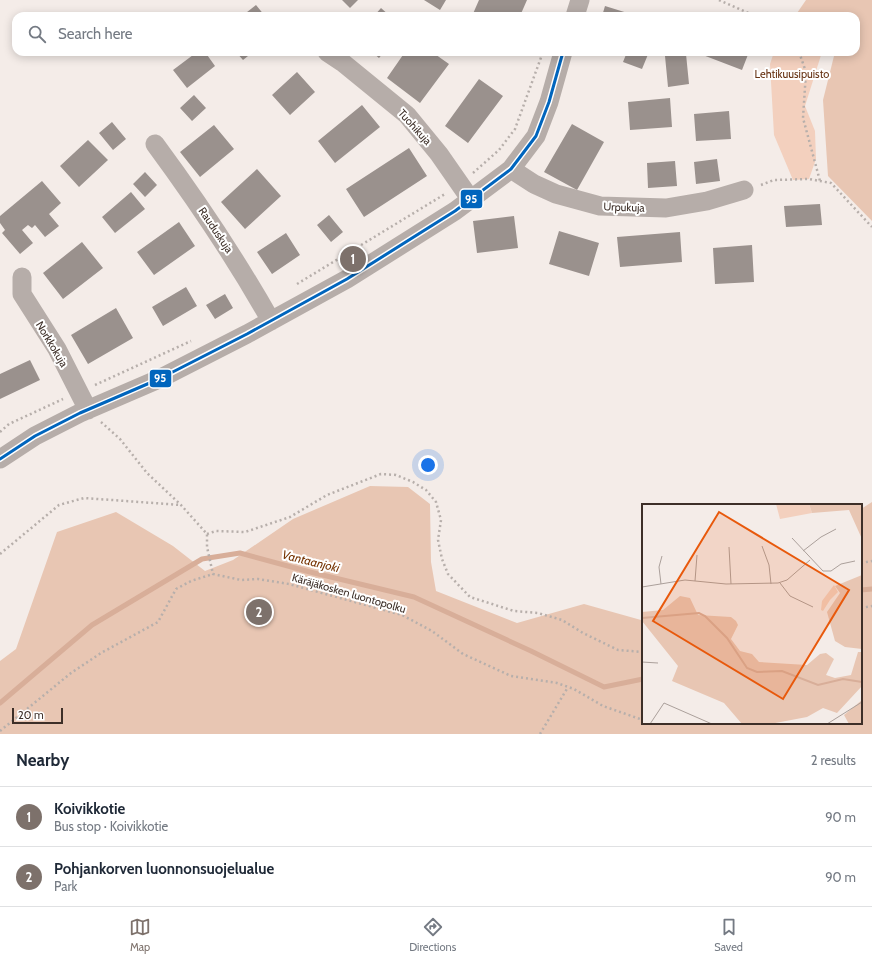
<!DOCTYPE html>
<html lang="en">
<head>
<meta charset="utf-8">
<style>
  body { margin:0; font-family:Cabin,sans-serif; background:#f2f2f3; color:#1f2937 }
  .scale { position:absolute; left:12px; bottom:10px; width:51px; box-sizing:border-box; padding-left:4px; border:2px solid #3d2f28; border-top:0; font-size:11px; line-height:14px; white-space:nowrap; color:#3d2f28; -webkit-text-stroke:3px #fff; paint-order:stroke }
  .you { position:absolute; left:428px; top:465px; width:14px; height:14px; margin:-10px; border:3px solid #fff; border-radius:50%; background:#1a73e8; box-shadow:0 0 0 6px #1a73e833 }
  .badge { display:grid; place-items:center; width:26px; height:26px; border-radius:50%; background:#7d716b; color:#fff; font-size:13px; font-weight:700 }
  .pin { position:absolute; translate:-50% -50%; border:2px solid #fff; box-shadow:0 1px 4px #0006 }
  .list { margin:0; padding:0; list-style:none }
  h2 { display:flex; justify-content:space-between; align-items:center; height:52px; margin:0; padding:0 16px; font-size:17px }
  h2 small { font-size:13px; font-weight:400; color:#747a83 }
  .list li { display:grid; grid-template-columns:26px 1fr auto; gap:12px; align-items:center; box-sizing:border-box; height:60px; padding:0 16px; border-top:1px solid #e0e1e3 }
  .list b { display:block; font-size:15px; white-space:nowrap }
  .list p { margin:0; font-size:13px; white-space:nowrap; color:#747a83 }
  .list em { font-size:13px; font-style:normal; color:#747a83 }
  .icon { flex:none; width:22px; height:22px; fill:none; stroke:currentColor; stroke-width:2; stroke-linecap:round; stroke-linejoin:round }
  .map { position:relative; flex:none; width:872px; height:734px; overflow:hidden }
  .search { position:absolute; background:#fff; box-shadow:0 2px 10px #0003; left:12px; right:12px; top:12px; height:44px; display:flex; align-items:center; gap:10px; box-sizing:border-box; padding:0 14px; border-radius:12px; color:#747a83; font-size:15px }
  .sheet { height:172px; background:#fff }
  nav { display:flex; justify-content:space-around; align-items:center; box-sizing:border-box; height:56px; border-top:1px solid #e0e1e3; background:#fff; font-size:11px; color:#747a83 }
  nav a { display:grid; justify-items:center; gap:2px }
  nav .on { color:#7d716b }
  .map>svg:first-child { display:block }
</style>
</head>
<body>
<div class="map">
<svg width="872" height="734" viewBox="0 0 872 734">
  <rect width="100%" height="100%" fill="#f4ece8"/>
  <!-- green -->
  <path fill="#f3d0be" d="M774,52H822L805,106L815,131L816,159L809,179L793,180L774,135L770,64Z"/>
  <!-- forest -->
  <path fill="#e8c6b3" d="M806,0H872V221L828,176L823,100L835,52H856V16H795Z
    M370,486L408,487L430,504L431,562L436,591L517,623L584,604L641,620L643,619V723H861V509L872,502V734H0V661L16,649L57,532L116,512L173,546L205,571L233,560L293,519Z"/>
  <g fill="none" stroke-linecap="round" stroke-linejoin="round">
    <!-- stream -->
    <path stroke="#d8ae99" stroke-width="5" d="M861,590L872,589
      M0,703L92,625L202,559L240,553L310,572L414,597L531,651L604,687L643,679"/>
  </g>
  <!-- building -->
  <path fill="#9a918d" d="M342,0H358L350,8Z
    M424,0H446L440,10Z
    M479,0H527L520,16H472Z
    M256,5L265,16H242Z
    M605,6L634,15V16H602Z
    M381,8L390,16H374Z
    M197,52H205L215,66L187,88L173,70Z
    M236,52H253L243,60Z
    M372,52H384L379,58Z
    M405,52H432L449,64L420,103L387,78Z
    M627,52H649L642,69L623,62Z
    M695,52H749L742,70Z
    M686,54L689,84L668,87L665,56Z
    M297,72L315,92L290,115L272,95Z
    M479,79L503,96L468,143L445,126Z
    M194,95L206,108L192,121L180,108Z
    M670,98L672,127L630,130L628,102Z
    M362,105L380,127L335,163L318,141Z
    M729,111L731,139L696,141L694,114Z
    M112,122L126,139L113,150L99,133Z
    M572,124L604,142L577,190L544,172Z
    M214,125L234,149L200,177L180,152Z
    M88,140L108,160L79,187L60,166Z
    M409,148L427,176L364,217L346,189Z
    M717,159L720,181L696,184L694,162Z
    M675,161L677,186L648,188L647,163Z
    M257,169L281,196L245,229L221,202Z
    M145,172L157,185L145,197L133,184Z
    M42,181L61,203L49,214L59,226L45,237L35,225L32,228L28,225L22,230L33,243L20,254L2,233L5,230L0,223V216Z
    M131,192L145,209L115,233L102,217Z
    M820,204L822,225L786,227L784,206Z
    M329,215L343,232L331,242L317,225Z
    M514,216L518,248L477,253L473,221Z
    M179,222L195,246L154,275L137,252Z
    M559,231L599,243L589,276L549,264Z
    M680,232L682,262L620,267L617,237Z
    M286,233L300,255L272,274L257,252Z
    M82,242L103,268L63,299L43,273Z
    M752,245L754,282L715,284L713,248Z
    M186,287L197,306L163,326L152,307Z
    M225,294L233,308L215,319L206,305Z
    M116,308L133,338L88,364L71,335Z
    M30,360L40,380L0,399V374Z"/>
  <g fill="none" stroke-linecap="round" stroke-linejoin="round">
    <!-- path -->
    <path stroke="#b7afab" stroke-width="2.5" stroke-dasharray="2 3" stroke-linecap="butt" d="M719,0L755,16
      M799,52L806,72L803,118L820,181
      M473,173L499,150L515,129L543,52
      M761,185L774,180L809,179L831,183L872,227
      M297,284L445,194
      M95,385L191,341
      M101,422L120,439L147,473L181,505L207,534V547L213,574L241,580L258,579L289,584L402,615L432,631L463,654L511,676L557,683L574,689L603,706L643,720
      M0,432L9,424L63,399
      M207,534L216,531L245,532L290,517L327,495L381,474L396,475L413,482L426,490L436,502L441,520L438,540L442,559L448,574L470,597L514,611L538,613L562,620L583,633L618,650L643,652
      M0,554L59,505L84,498L181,505
      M861,563L872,561
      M861,608L872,606
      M0,731L71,673L101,653L158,622L176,589L191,581L213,574
      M540,734L568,687"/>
    <!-- minor -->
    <path stroke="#b6ada9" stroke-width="19" d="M575,16L580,0
      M327,52L342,62L407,115L439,154L471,200
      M155,144C197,201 236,259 271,321
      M511,169L534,184L556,194L600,206L666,208L707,201L744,190
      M22,277V294L57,349L88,410
      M0,459L35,436L80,413L159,379L247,334L347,279L455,211L511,169L536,136L549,102L563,52"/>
    <defs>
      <path id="bus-1" d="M0,459L35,436L80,413L159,379L247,334L347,279L455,211L511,169L536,136L549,102L563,52"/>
    </defs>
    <!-- bus-1 casing -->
    <use href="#bus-1" stroke="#fff" stroke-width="6"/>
    <!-- bus-1 -->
    <use href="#bus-1" stroke="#0065bd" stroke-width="3"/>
  </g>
  <g text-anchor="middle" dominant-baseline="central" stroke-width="4" stroke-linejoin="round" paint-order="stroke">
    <!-- park labels -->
    <g font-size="11" fill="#653010" stroke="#fff">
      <text x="792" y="74">Lehtikuusipuisto</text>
    </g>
    <!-- street labels -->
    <g font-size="11" fill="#3d2f28" stroke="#fff">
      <text transform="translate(415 127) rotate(48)">Tuohikuja</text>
      <text transform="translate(624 207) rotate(2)">Urpukuja</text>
      <text transform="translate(216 230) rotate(56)">Rauduskuja</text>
      <text transform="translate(52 344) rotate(59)">Norkkokuja</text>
      <text transform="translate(349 593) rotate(16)">Käräjäkosken luontopolku</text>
    </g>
    <!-- water labels -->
    <g font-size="12" font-style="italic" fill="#763302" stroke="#fff">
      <text transform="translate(311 561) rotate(14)">Vantaanjoki</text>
    </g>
  </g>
  <!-- overview -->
  <g transform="translate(642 504)">
    <rect width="220" height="220" fill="#f4ece8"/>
    <path d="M134,0H167L170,9L138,15ZM192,81L196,88L188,96L181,107L179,106L180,97Z" fill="#f3d0be"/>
    <path d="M167,0H220V35L207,6L170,9ZM220,71V145L203,143L193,137L185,108L198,89L193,82ZM38,92L48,94L56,111L89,113L94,117L96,121L89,135L98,147L110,150L117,158L165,161L178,150L184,149L192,155L184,171L193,174L209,171L216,148H220V182L195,209L181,204L165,213L128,220H100L82,199L30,177L36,162L0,117V108L21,106ZM220,196V220H207L202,211Z" fill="#e8c6b3"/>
    <path fill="none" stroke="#d8ae99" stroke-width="2" d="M0,114L57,109L63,112L85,134L105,164L115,168L140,167L176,181L201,175L220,178"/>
    <path fill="none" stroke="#aba09b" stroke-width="1" d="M150,34L181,67H189L199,60L213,57M120,42L127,61L129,80M87,43L89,80M161,47L179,33L194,25M53,77L55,51M138,79L148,92L171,103M19,80L17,63L20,52M0,83L43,76L84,80L136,79L145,76L168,56M0,158L16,159M8,220L22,199L70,220M185,220L220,198"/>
    <path fill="#e8590c" fill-opacity="0.15" stroke="#e8590c" stroke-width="2" d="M77,8L207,86L141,195L11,117Z"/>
    <rect width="220" height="220" fill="none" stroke="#3d2f28" stroke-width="2"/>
  </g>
  <g stroke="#fff" stroke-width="1.5">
    <rect x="460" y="189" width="23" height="20" rx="4" fill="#0065bd"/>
    <rect x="149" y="369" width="23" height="19" rx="4" fill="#0065bd"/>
  </g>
  <g font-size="11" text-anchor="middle" font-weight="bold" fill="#fff">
    <text x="471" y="203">95</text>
    <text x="160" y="382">95</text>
  </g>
</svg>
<div class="scale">20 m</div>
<div class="you"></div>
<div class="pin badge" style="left:353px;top:259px">1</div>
<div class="pin badge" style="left:259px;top:612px">2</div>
<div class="search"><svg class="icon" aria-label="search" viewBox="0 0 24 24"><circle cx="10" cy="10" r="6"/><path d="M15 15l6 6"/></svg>Search here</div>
</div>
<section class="sheet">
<h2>Nearby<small>2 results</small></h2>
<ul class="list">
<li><span class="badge">1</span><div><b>Koivikkotie</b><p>Bus stop · Koivikkotie</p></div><em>90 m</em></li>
<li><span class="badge">2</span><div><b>Pohjankorven luonnonsuojelualue</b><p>Park</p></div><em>90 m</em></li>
</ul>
</section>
<nav>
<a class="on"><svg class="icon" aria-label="map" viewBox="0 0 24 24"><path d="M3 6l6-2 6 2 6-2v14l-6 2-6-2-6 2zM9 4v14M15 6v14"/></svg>Map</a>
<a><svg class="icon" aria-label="directions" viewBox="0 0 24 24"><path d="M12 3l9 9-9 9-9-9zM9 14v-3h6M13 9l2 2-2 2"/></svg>Directions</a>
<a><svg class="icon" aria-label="saved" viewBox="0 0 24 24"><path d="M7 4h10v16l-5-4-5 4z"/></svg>Saved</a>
</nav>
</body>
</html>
